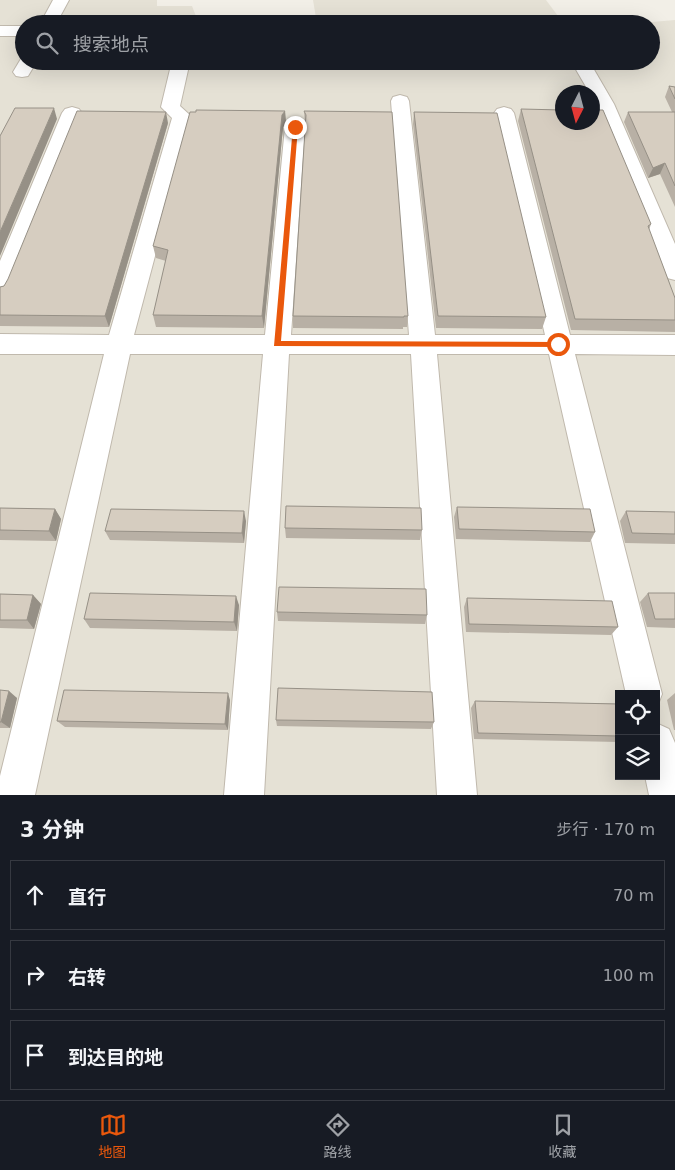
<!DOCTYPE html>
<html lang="zh">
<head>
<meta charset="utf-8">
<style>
  body { margin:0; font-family:"DejaVu Sans","Noto Sans SC",sans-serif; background:#242831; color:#f1f3f6 }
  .controls { position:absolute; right:15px; bottom:15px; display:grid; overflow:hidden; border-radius:0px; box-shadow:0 5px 20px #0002 }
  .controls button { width:45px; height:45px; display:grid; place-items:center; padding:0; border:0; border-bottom:1px solid #363941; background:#171b24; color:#f1f3f6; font:25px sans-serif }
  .compass { position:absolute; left:555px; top:85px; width:45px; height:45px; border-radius:50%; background:#171b24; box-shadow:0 5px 20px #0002; rotate:186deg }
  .stop { position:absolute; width:15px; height:15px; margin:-11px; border:4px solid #ea580c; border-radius:50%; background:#fff }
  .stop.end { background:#ea580c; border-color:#fff; box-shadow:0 1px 5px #0008 }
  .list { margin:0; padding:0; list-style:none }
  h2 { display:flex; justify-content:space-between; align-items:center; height:65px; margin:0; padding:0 20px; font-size:21px }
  h2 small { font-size:16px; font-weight:400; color:#9ea1a6 }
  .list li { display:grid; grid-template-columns:32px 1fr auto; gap:15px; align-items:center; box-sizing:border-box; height:70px; margin:0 10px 10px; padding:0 10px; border:1px solid #363941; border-radius:0px }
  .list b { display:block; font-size:19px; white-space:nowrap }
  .list em { font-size:16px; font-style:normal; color:#9ea1a6 }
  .icon { flex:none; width:28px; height:28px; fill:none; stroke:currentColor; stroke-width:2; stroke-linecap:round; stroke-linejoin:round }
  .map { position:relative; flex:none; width:675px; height:795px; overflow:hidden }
  .search { position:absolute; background:#171b24; box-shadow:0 5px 20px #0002; left:15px; right:15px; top:15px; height:55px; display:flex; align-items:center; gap:12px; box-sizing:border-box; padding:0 18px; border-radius:28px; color:#9ea1a6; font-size:19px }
  .sheet { height:305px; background:#171b24 }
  nav { display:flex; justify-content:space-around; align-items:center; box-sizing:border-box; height:70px; border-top:1px solid #363941; background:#171b24; font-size:14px; color:#9ea1a6 }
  nav a { display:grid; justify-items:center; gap:2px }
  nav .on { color:#ea580c }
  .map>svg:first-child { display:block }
</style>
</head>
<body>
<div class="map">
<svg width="675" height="795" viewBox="0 0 675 795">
  <rect width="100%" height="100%" fill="#f2efe7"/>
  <!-- residential -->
  <path fill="#e5e1d5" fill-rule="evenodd" d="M0,0H157V6H192L199,24H24V61H651V24H629L675,20V795H0ZM562,92H592V122H562ZM619,694H656V776H619Z
    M313,0H546L564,24H317Z"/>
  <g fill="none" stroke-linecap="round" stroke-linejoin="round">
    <defs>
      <path id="minor" d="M53,0H69L56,24H40Z
        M552,17L558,19L560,22L559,24H510L512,21Z
        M0,26H24V36H0Z
        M22,57H24V61H37L28,76L22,77L16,76L13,72Z
        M172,61H190L180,106L192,117L134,335H265L285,127L288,123L295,121L302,123L305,127L291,335H409L391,101L393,97L400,95L407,97L409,101L435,335H545L494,113L497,109L504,107L511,109L514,113L570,335H675V355L575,354L662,694L657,707L656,694H626L549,354H437L477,795H437L411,354H289L264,795H224L263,354H130L35,795H0V776L104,354H0V334L109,335L172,118L161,107Z
        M571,61H589L614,104L675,244V280L667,278L663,272L592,99V92H589Z
        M72,107L79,109L82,113L12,290L9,296L0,298V261L62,113L65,109Z
        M656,723L669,729L675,743V795H649L645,776H656Z"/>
    </defs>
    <!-- minor casing -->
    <use href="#minor" stroke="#c0b9ad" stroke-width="2"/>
    <!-- minor -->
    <use href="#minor" fill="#fff" fill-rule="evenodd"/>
  </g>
  <!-- wall -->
  <path fill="#b8b0a5" d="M669,86L675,87V207L660,174L648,178L624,122L628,112H672L665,97Z
    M521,109L651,224L649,230L675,298V332L571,330L518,121Z
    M285,111L286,123L283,127L264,328L156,327L153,315L166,261L156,258L153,246Z
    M304,111L408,316L407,327H403V329L293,328V316L306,125L305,123Z
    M414,112L546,317L542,329L436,328L413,124Z
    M168,123L109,327L0,326V287L4,286Z
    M457,507L595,532L590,542L456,539L454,517Z
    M0,508L55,509L61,519L56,541L0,540Z
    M626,511L675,512V544L625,543L620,521Z
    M246,521L244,543L110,540L105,531Z
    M285,528L422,530L420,540L286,538Z
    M648,593H675V628L647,627L640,602Z
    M0,594L33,595L41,604L34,629L0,628Z
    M467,598L618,627L611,635L466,632L464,607Z
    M239,605L237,631L90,628L84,619Z
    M277,612L427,615L425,624L278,621Z
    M0,690L17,698L10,728H0Z
    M675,693V730H674L667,700Z
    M230,700L228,730L65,727L57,721Z
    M475,701L619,704V742L474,739L471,708Z
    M276,720L434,722L431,729L277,726Z"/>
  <!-- shaded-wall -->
  <path fill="#969086" d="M54,108L57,119L0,256V232Z
    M285,111L286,123L283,127L264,328L262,316L282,115Z
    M166,112L168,123L109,327L105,316Z
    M665,163L660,174L648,178L653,168Z
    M55,509L61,519L56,541L49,531Z
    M244,511L246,521L244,543L242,533Z
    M33,595L41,604L34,629L27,620Z
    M236,596L239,605L237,631L234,622Z
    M9,691L17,698L10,728L1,722Z
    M228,693L230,700L228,730L225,724Z"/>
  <!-- building -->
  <path fill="#d6cdc0" stroke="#969086" d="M669,86L675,87V99Z
    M15,108H54L0,232V136Z
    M521,109L562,110V122H592V110H603L651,224L648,226L675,298V320L575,319Z
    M196,110L285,111L282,115L262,316L153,315L168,250L153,246L190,112H196Z
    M77,111L166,112L105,316L0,315V287L4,286L8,279Z
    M304,111L392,112L408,316H404V317L293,316L306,115Z
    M414,112L497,113L546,317L438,316Z
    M628,112H675V186L665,163L653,168Z
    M286,506L421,508L422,530L285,528Z
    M457,507L590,509L595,532L459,529Z
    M0,508L55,509L49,531L0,530Z
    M111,509L244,511L242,533L105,531Z
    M626,511L675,512V534L632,533Z
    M279,587L426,589L427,615L277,612Z
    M90,593L236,596L234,622L84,619Z
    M648,593H675V619H655Z
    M0,594L33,595L27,620H0Z
    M467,598L612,601L618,627L469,624Z
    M278,688L432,692L434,722L276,720Z
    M0,690L9,691L1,722H0Z
    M64,690L228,693L225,724L57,721Z
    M475,701L619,704V736L478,733Z"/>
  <!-- route -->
  <path fill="#ea580c" d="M293,126L298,127L281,341L558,342L562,344L561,347L274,346Z"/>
</svg>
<div class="controls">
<button><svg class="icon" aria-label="locate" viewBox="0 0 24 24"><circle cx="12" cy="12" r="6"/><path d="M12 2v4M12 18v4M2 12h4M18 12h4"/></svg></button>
<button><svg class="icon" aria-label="layers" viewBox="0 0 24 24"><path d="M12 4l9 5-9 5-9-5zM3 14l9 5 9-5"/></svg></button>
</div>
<svg class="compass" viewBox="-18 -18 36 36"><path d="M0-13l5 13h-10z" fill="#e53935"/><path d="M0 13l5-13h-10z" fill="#9ea1a6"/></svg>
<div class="stop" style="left:558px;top:344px"></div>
<div class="stop end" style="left:295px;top:127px"></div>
<div class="search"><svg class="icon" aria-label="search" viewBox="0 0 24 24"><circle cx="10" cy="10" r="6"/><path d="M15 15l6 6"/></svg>搜索地点</div>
</div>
<section class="sheet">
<h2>3 分钟<small>步行 · 170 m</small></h2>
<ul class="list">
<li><svg class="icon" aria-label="ahead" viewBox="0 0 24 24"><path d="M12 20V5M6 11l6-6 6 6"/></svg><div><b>直行</b></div><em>70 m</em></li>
<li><svg class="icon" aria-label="right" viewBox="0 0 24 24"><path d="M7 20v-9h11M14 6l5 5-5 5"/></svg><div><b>右转</b></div><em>100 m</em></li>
<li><svg class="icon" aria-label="arrive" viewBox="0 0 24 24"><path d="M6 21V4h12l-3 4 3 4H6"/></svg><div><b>到达目的地</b></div></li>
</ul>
</section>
<nav>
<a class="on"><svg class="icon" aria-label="map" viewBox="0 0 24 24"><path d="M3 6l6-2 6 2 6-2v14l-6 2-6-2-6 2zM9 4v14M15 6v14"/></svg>地图</a>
<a><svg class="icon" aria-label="directions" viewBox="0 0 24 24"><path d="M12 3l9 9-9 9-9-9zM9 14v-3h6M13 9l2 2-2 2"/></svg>路线</a>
<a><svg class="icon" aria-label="saved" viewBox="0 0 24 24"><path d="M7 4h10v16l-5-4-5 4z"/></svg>收藏</a>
</nav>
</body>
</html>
